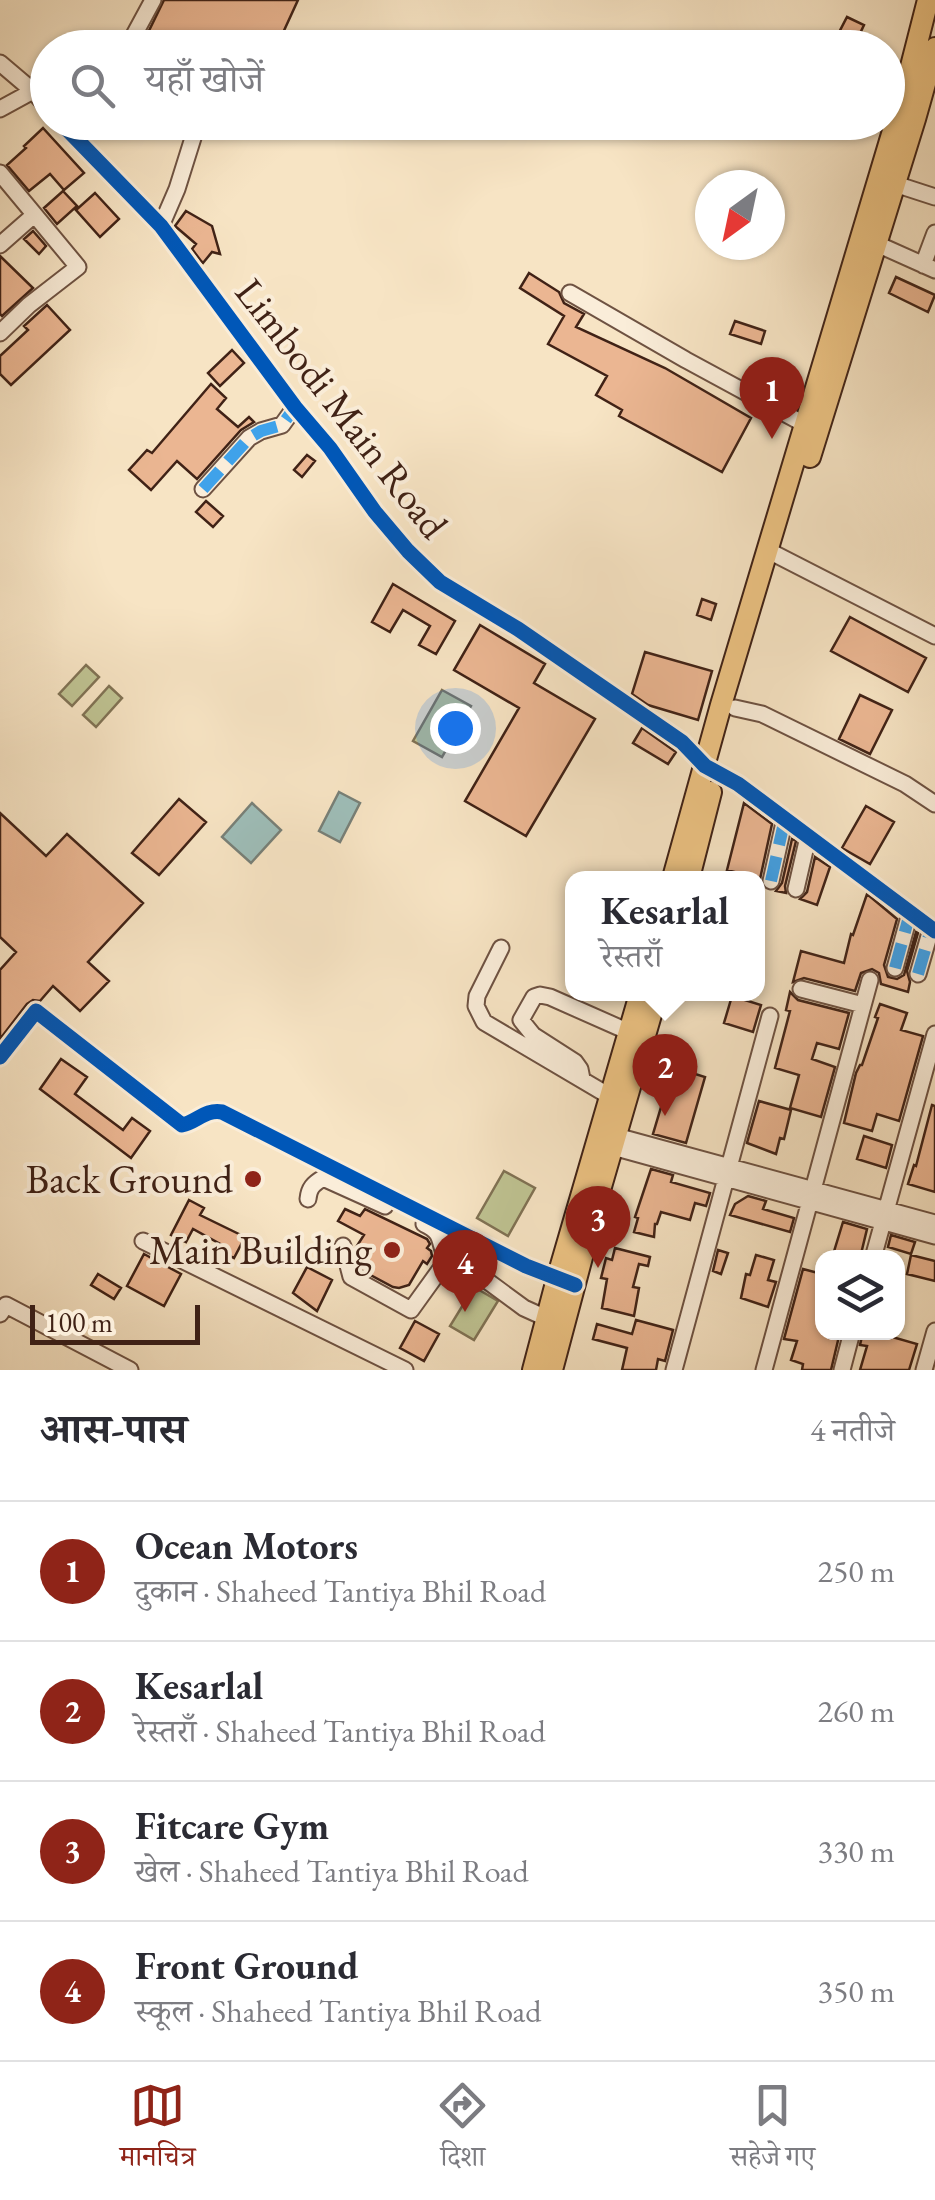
<!DOCTYPE html>
<html lang="hi">
<head>
<meta charset="utf-8">
<style>
  body { margin:0; font-family:"EB Garamond","Noto Serif Devanagari",serif; background:#f7f7f7; color:#2b2b33 }
  .controls { position:absolute; right:30px; bottom:30px; display:grid; overflow:hidden; border-radius:20px; box-shadow:0 2px 8px #0004 }
  .controls button { width:90px; height:90px; display:grid; place-items:center; padding:0; border:0; border-bottom:2px solid #e1e1e2; background:#fff; color:#2b2b33; font:50px sans-serif }
  .compass { position:absolute; left:695px; top:170px; width:90px; height:90px; border-radius:50%; background:#fff; box-shadow:0 2px 8px #0004; rotate:213deg }
  .scale { position:absolute; left:30px; bottom:25px; width:170px; box-sizing:border-box; padding-left:10px; border:5px solid #402216; border-top:0; font-size:28px; line-height:35px; white-space:nowrap; color:#402216; -webkit-text-stroke:8px #faedd9; paint-order:stroke }
  .you { position:absolute; left:455px; top:728px; width:35px; height:35px; margin:-25px; border:8px solid #fff; border-radius:50%; background:#1a73e8; box-shadow:0 0 0 15px #1a73e833 }
  .badge { display:grid; place-items:center; width:65px; height:65px; border-radius:50%; background:#8f2418; color:#fff; font-size:32px; font-weight:700 }
  .pin { position:absolute; translate:-50% -82px; filter:drop-shadow(0 2px 5px #0008) }
  .pin::after { content:''; position:absolute; top:52px; width:35px; height:30px; background:inherit; clip-path:polygon(0 0,100% 0,50% 100%) }
  .popup { position:absolute; left:565px; top:871px; width:200px; height:130px; box-sizing:border-box; display:grid; place-content:center; border-radius:20px; background:#fff; filter:drop-shadow(0 2px 8px #0005); font-size:32px; white-space:nowrap; color:#7c7c81 }
  .popup b { font-size:38px; color:#2b2b33 }
  .popup::after { content:''; position:absolute; left:50%; top:100%; margin-left:-20px; border:20px solid transparent; border-top-color:#fff }
  .list { margin:0; padding:0; list-style:none }
  h2 { display:flex; justify-content:space-between; align-items:center; height:130px; margin:0; padding:0 40px; font-size:42px }
  h2 small { font-size:32px; font-weight:400; color:#7c7c81 }
  .list li { display:grid; grid-template-columns:65px 1fr auto; gap:30px; align-items:center; box-sizing:border-box; height:140px; padding:0 40px; border-top:2px solid #e1e1e2 }
  .list b { display:block; font-size:38px; white-space:nowrap }
  .list p { margin:0; font-size:32px; white-space:nowrap; color:#7c7c81 }
  .list em { font-size:32px; font-style:normal; color:#7c7c81 }
  .icon { flex:none; width:55px; height:55px; fill:none; stroke:currentColor; stroke-width:2; stroke-linecap:round; stroke-linejoin:round }
  .map { position:relative; flex:none; width:935px; height:1370px; overflow:hidden }
  .search { position:absolute; background:#fff; box-shadow:0 2px 8px #0004; left:30px; right:30px; top:30px; height:110px; display:flex; align-items:center; gap:25px; box-sizing:border-box; padding:0 35px; border-radius:55px; color:#7c7c81; font-size:38px }
  .sheet { height:690px; background:#fff }
  nav { display:flex; justify-content:space-around; align-items:center; box-sizing:border-box; height:140px; border-top:2px solid #e1e1e2; background:#fff; font-size:28px; color:#7c7c81 }
  nav a { display:grid; justify-items:center; gap:5px }
  nav .on { color:#8f2418 }
  .map>svg:first-child { display:block }
</style>
</head>
<body>
<div class="map">
<svg width="935" height="1370" viewBox="0 0 935 1370">
  <rect width="100%" height="100%" fill="#f7e4c4"/>
  <filter id="stains"><feTurbulence type="fractalNoise" baseFrequency=".002" numOctaves="4"/><feColorMatrix values="0 0 0 0 .2 0 0 0 0 .09 0 0 0 0 .02 0 0 0 .5 -.17"/></filter>
  <radialGradient id="worn" r=".72"><stop offset=".6" stop-color="#630" stop-opacity="0"/><stop offset="1" stop-color="#630" stop-opacity=".3"/></radialGradient>
  <!-- green -->
  <path fill="#bfc392" stroke="#807254" stroke-width="2.5" d="M86,665L99,677L72,706L59,694Z
    M109,686L122,698L96,727L83,715Z
    M442,690L471,706L442,757L413,741Z
    M504,1171L535,1188L508,1236L477,1218Z
    M474,1287L498,1301L474,1340L450,1326Z"/>
  <!-- water -->
  <path fill="#9ebeb9" stroke="#788078" stroke-width="2.5" d="M339,792L360,803L340,842L319,831Z
    M252,803L281,830L251,863L222,837Z"/>
  <!-- building -->
  <path fill="#ebb692" stroke="#402216" stroke-width="2.5" d="M164,0H298L276,48H142L141,47Z
    M847,17L864,25L853,48H845L834,42Z
    M43,128L84,173L64,190L50,174L29,191L7,165L26,148L24,146Z
    M63,191L77,206L57,224L44,208Z
    M95,193L119,219L100,237L76,210Z
    M186,211L212,226L220,254L212,252L203,263L201,261L192,249L196,244L175,226Z
    M33,231L46,246L39,254L24,239Z
    M0,256L33,288L2,316L0,314Z
    M529,273L559,292L564,303L584,314L576,327L665,368L751,418L722,472L619,416L622,410L596,395L607,376L548,344L564,316L520,288Z
    M896,277L935,295L928,312L889,293Z
    M47,305L70,330L11,385L0,374V356L28,330L24,326Z
    M735,321L765,331L761,344L730,334Z
    M232,350L244,363L220,386L208,373Z
    M768,373L791,386L783,400L760,387Z
    M211,384L226,398L217,409L238,427L249,417L254,422L241,430L197,479L177,461L151,490L129,470L147,450L152,453Z
    M307,455L315,461L302,477L294,470Z
    M206,501L223,516L213,527L196,512Z
    M393,584L455,621L436,654L419,645L430,626L403,610L390,632L372,622Z
    M702,599L716,604L711,620L697,615Z
    M850,617L926,658L908,692L831,651Z
    M480,625L545,664L534,683L595,719L526,836L465,801L519,708L454,670Z
    M645,652L712,671L698,720L648,705L632,694Z
    M860,695L892,710L870,754L839,739Z
    M642,728L676,752L668,764L633,743Z
    M179,799L206,822L159,875L132,853Z
    M744,803L772,824L760,879L727,870Z
    M866,806L894,822L870,864L842,848Z
    M0,813L46,856L67,834L143,903L88,962L109,981L80,1011L53,986L40,1001L33,1000L27,1004L0,1039V970L16,952L0,937Z
    M792,839L796,841L785,886L786,893L776,891L782,883Z
    M815,857L830,867L817,905L800,899L807,892Z
    M867,894L897,919L884,965L888,977L897,979L904,975L916,932L918,933L907,971L910,982L908,992L881,984L879,973L872,969L861,973L855,991L804,978L793,982L801,951L844,963L851,934L853,935Z
    M790,992L798,1000L849,1013L839,1049L817,1043L812,1059L835,1067L821,1117L790,1108L799,1075L775,1068L790,1011L786,1010Z
    M732,996L761,1005L753,1032L724,1023Z
    M880,1004L907,1013L901,1030L923,1036L899,1121L877,1114L872,1131L844,1123L856,1073L860,1065H862L878,1018L875,1017Z
    M61,1059L87,1077L75,1094L123,1130L132,1118L150,1131L131,1158L40,1089Z
    M673,1067L705,1077L686,1143L653,1134Z
    M759,1101L791,1110L784,1139L780,1138L776,1154L747,1143Z
    M932,1105L935,1106V1192L908,1184L914,1165L916,1166Z
    M864,1136L892,1145L886,1168L857,1159Z
    M651,1169L673,1175L671,1182L710,1193L706,1206L695,1203L690,1220L661,1212L657,1224H655L654,1237L634,1232L638,1218L635,1217Z
    M748,1196L766,1201L763,1209L794,1218L790,1232L730,1215L735,1204Z
    M189,1200L204,1208L200,1215L245,1237L234,1258L219,1250L222,1245L193,1229L186,1242L171,1235Z
    M345,1209L360,1216L365,1209L427,1239L430,1244L427,1248L431,1251L432,1256L427,1264L423,1261L409,1285L399,1288L393,1287L361,1270L355,1249L364,1235L338,1221Z
    M843,1222L867,1229L860,1258H832Z
    M891,1235L915,1242L911,1254L888,1247Z
    M615,1248L650,1257L648,1266L639,1264L633,1287L639,1288L634,1316L602,1308L607,1279L601,1278L606,1258L612,1260Z
    M718,1250L728,1253L721,1274L713,1271Z
    M144,1254L181,1274L164,1306L127,1286Z
    M756,1255L774,1260L768,1280L776,1282L768,1307L741,1298L746,1274L750,1275Z
    M911,1255L935,1261V1281L907,1274Z
    M307,1267L332,1280L317,1311L293,1293Z
    M803,1269L822,1274V1332H840L831,1370H802L803,1364L791,1360L797,1341L784,1339Z
    M98,1274L121,1288L114,1299L91,1285Z
    M636,1320L673,1330L665,1361L658,1359L656,1370H622L627,1348L593,1339L597,1324L632,1334Z
    M415,1321L439,1334L424,1361L400,1348Z
    M863,1332H875L917,1344L909,1370H860L867,1346L860,1345Z"/>
  <g fill="none" stroke-linecap="round" stroke-linejoin="round">
    <defs>
      <path id="minor" d="M127,48L153,0
        M0,63L33,91L48,108
        M0,109L33,91
        M60,122L161,226L295,407L330,448L375,512L408,551L440,582L518,629L682,742L705,766L738,784L935,931
        M0,173L78,267L29,305L0,333
        M895,184L935,197
        M161,226L177,189L198,122
        M877,244L935,270
        M0,245L34,215
        M923,265L935,233
        M570,293L686,360L806,425
        M203,489L249,438L261,431L282,425L295,407
        M769,551L935,636
        M735,708L762,714L905,784L935,804
        M771,881L785,818
        M796,889L808,837
        M501,948L477,996L476,1006L484,1022L611,1097
        M895,968L910,913
        M918,974L931,929
        M801,989L863,1005
        M0,1057L36,1011L182,1125C197,1122 205,1109 222,1112L526,1266L566,1282
        M582,1079L580,1069L575,1062L533,1035L521,1020L534,997L540,995L550,997L629,1032
        M616,1136L935,1223
        M613,1147L935,1236
        M308,1199C309,1188 313,1184 323,1178L385,1206
        M424,1224C445,1234 437,1241 447,1260L467,1266L524,1308L546,1318
        M143,1241L405,1370
        M343,1246L351,1277L411,1310L447,1260
        M873,1258L935,1034
        M0,1314L6,1305L130,1370
        M674,1370L770,1016
        M764,1370L870,980
        M842,1370L852,1332
        M924,1370L935,1331"/>
      <path id="major" d="M810,457L915,119L935,48
        M673,878L721,705L904,94L928,0
        M689,878L711,792
        M533,1370L557,1279L640,994
        M552,1370L598,1197L657,994"/>
    </defs>
    <!-- minor casing -->
    <use href="#minor" stroke="#6e5242" stroke-width="19"/>
    <!-- major casing -->
    <use href="#major" stroke="#402216" stroke-width="24"/>
    <!-- minor -->
    <use href="#minor" stroke="#faedd9" stroke-width="15"/>
    <!-- major -->
    <use href="#major" stroke="#ecc282" stroke-width="20"/>
    <!-- quiet -->
    <path stroke="#3fa2ea" stroke-width="12" stroke-dasharray="25 12" stroke-linecap="butt" d="M203,489L249,438L261,431L282,425L295,407
      M771,881L785,818
      M895,968L910,913
      M918,974L931,929"/>
    <defs>
      <path id="cycleway" d="M60,122L161,226L295,407L330,448L375,512L408,551L440,582L518,629L682,742L705,766L738,784L935,931
        M0,1057L36,1011L182,1125C197,1122 205,1109 222,1112L526,1266L575,1285"/>
    </defs>
    <!-- cycleway casing -->
    <use href="#cycleway" stroke="#faedd9" stroke-width="21"/>
    <!-- cycleway -->
    <use href="#cycleway" stroke="#0057b8" stroke-width="15"/>
  </g>
  <!-- markers -->
  <g fill="#8f2418" stroke="#faedd9" stroke-width="4">
    <circle cx="253" cy="1179" r="10"/>
    <circle cx="392" cy="1250" r="10"/>
  </g>
  <g text-anchor="middle" dominant-baseline="central" stroke-width="8" stroke-linejoin="round" paint-order="stroke">
    <!-- street labels -->
    <g font-size="40" fill="#402216" stroke="#faedd9">
      <text transform="translate(342 408) rotate(52)">Limbodi Main Road</text>
    </g>
    <!-- poi labels -->
    <g font-size="40" fill="#402216" stroke="#faedd9" text-anchor="end">
      <text x="233" y="1179">Back Ground</text>
      <text x="372" y="1250">Main Building</text>
    </g>
  </g>
  <rect width="100%" height="100%" filter="url(#stains)"/>
  <rect width="100%" height="100%" fill="url(#worn)"/>
</svg>
<div class="controls">
<button><svg class="icon" aria-label="layers" viewBox="0 0 24 24"><path d="M12 4l9 5-9 5-9-5zM3 14l9 5 9-5"/></svg></button>
</div>
<svg class="compass" viewBox="-18 -18 36 36"><path d="M0-13l5 13h-10z" fill="#e53935"/><path d="M0 13l5-13h-10z" fill="#7c7c81"/></svg>
<div class="scale">100 m</div>
<div class="you"></div>
<div class="pin badge" style="left:772px;top:439px">1</div>
<div class="pin badge" style="left:665px;top:1116px">2</div>
<div class="popup"><b>Kesarlal</b>रेस्तराँ</div>
<div class="pin badge" style="left:598px;top:1268px">3</div>
<div class="pin badge" style="left:465px;top:1312px">4</div>
<div class="search"><svg class="icon" aria-label="search" viewBox="0 0 24 24"><circle cx="10" cy="10" r="6"/><path d="M15 15l6 6"/></svg>यहाँ खोजें</div>
</div>
<section class="sheet">
<h2>आस-पास<small>4 नतीजे</small></h2>
<ul class="list">
<li><span class="badge">1</span><div><b>Ocean Motors</b><p>दुकान · Shaheed Tantiya Bhil Road</p></div><em>250 m</em></li>
<li><span class="badge">2</span><div><b>Kesarlal</b><p>रेस्तराँ · Shaheed Tantiya Bhil Road</p></div><em>260 m</em></li>
<li><span class="badge">3</span><div><b>Fitcare Gym</b><p>खेल · Shaheed Tantiya Bhil Road</p></div><em>330 m</em></li>
<li><span class="badge">4</span><div><b>Front Ground</b><p>स्कूल · Shaheed Tantiya Bhil Road</p></div><em>350 m</em></li>
</ul>
</section>
<nav>
<a class="on"><svg class="icon" aria-label="map" viewBox="0 0 24 24"><path d="M3 6l6-2 6 2 6-2v14l-6 2-6-2-6 2zM9 4v14M15 6v14"/></svg>मानचित्र</a>
<a><svg class="icon" aria-label="directions" viewBox="0 0 24 24"><path d="M12 3l9 9-9 9-9-9zM9 14v-3h6M13 9l2 2-2 2"/></svg>दिशा</a>
<a><svg class="icon" aria-label="saved" viewBox="0 0 24 24"><path d="M7 4h10v16l-5-4-5 4z"/></svg>सहेजे गए</a>
</nav>
</body>
</html>
